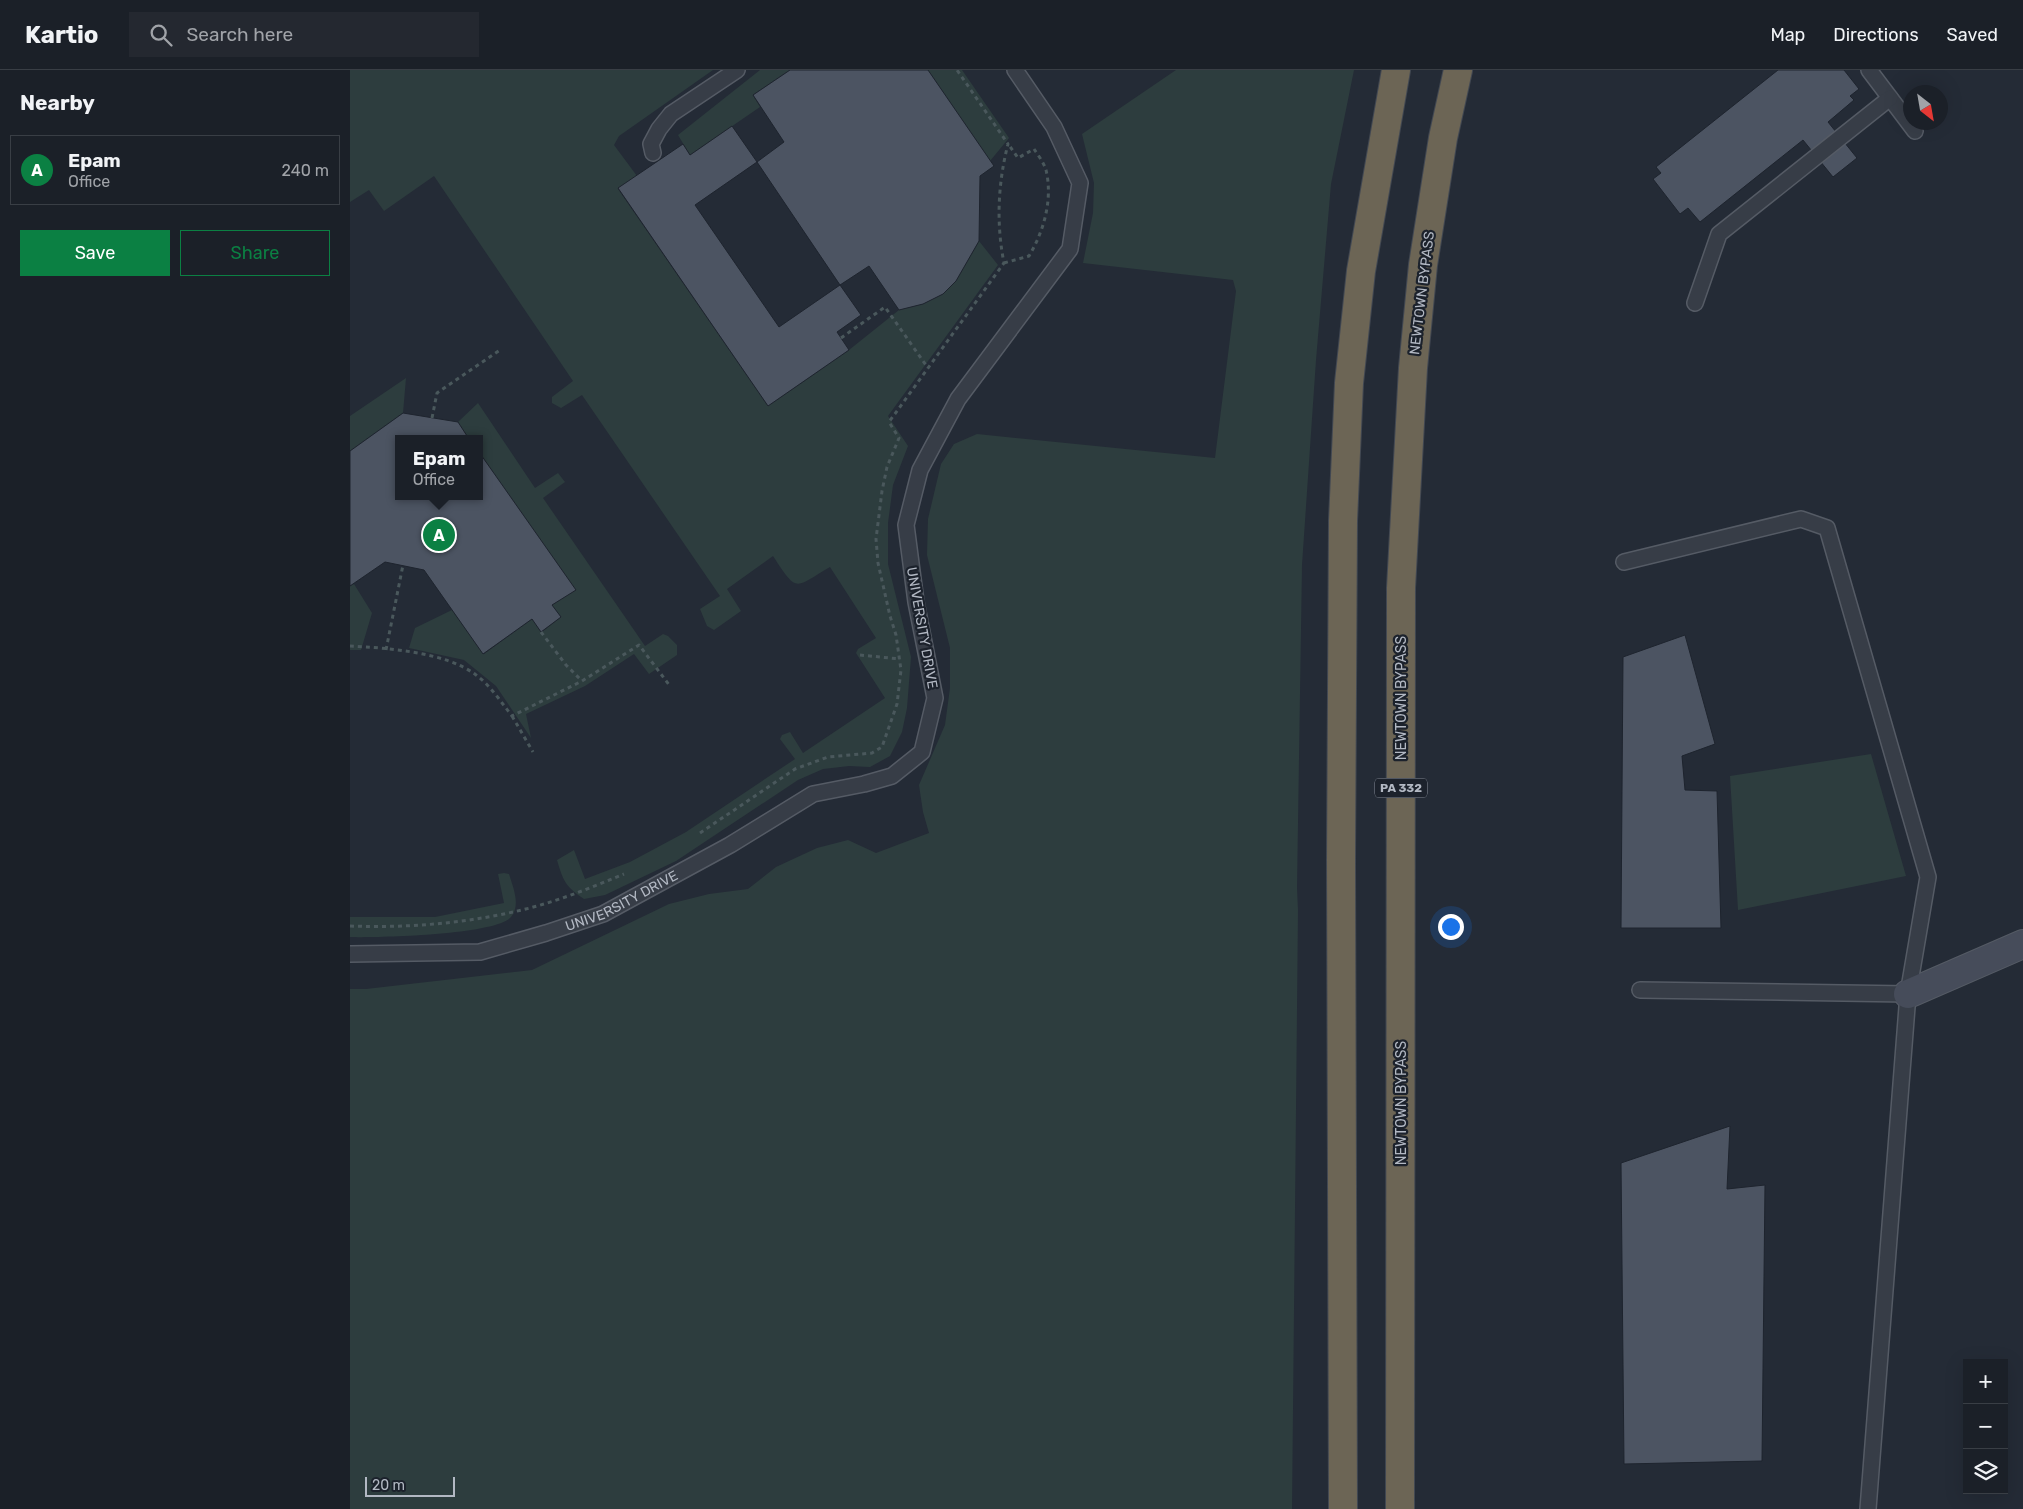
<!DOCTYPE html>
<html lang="en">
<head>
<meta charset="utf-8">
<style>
  body { margin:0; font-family:Rubik,sans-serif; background:#242830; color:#f1f3f6 }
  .controls { position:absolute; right:15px; bottom:15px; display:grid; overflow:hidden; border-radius:0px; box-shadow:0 5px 20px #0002 }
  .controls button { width:45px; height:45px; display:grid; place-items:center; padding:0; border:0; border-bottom:1px solid #393e45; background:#1b2028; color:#f1f3f6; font:25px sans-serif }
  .compass { position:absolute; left:1553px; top:15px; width:45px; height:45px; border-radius:50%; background:#1b2028; box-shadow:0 5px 20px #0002; rotate:149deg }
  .scale { position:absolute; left:15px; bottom:12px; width:90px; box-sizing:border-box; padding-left:5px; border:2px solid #b2b8c3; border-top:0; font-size:14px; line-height:18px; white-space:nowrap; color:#b2b8c3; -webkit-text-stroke:4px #1c222c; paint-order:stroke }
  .you { position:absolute; left:1100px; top:856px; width:18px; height:18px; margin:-12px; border:4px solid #fff; border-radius:50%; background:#1a73e8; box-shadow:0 0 0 8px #1a73e833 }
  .badge { display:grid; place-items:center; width:32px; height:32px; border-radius:50%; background:#0b8043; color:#fff; font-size:16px; font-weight:700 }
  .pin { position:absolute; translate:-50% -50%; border:2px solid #fff; box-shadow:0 1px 5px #0006 }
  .popup { position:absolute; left:45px; top:365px; width:88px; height:65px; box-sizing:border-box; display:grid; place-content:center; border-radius:0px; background:#1b2028; filter:drop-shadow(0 1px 4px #0005); font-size:16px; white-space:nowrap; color:#a0a3a8 }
  .popup b { font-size:19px; color:#f1f3f6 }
  .popup::after { content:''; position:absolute; left:50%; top:100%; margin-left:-10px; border:10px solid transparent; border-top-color:#1b2028 }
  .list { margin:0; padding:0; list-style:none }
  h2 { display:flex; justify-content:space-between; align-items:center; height:65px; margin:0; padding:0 20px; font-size:21px }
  h2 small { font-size:16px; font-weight:400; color:#a0a3a8 }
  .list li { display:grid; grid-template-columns:32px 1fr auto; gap:15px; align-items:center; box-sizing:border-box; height:70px; margin:0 10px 10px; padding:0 10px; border:1px solid #393e45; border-radius:0px }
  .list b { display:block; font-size:19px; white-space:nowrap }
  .list p { margin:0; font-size:16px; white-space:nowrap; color:#a0a3a8 }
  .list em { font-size:16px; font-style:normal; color:#a0a3a8 }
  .actions { display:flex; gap:10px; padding:15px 20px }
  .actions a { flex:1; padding:11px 0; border:1px solid #0b8043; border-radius:0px; text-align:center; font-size:18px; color:#0b8043 }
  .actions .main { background:#0b8043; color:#fff }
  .icon { flex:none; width:28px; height:28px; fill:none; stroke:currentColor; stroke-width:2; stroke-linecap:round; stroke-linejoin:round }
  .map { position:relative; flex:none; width:1673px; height:1439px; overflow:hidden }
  header { display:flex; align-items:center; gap:30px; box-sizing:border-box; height:70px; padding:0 25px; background:#1b2028; border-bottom:1px solid #393e45 }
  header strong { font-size:24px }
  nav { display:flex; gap:28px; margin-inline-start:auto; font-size:18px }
  .search { width:350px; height:45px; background:#242830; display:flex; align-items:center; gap:12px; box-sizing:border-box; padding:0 18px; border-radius:0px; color:#a0a3a8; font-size:19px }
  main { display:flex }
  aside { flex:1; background:#1b2028 }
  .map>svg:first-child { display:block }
</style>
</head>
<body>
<header>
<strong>Kartio</strong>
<div class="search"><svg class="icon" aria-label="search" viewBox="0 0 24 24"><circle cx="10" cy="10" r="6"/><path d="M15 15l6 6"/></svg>Search here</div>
<nav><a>Map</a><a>Directions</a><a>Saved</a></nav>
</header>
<main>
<aside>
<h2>Nearby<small></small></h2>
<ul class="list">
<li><span class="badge">A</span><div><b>Epam</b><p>Office</p></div><em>240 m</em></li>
</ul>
<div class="actions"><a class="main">Save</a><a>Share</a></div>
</aside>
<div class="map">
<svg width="1673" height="1439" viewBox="0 0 1673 1439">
  <rect width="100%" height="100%" fill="#242b36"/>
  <!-- green -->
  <path fill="#2d3d3e" d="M0,0H363L269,66L264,75L287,106L268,119L418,336L499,280L549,240L573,234L593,224L606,211L629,171L648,195L538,346L558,376L543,415L538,453V494L561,587L557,638L552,662L540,686L520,697L499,696L473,699L448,710L326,791L255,825L234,829C216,817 213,811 207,790L224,780L235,809L280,792L336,762L445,689L430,669L432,665L440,662L453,683L535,628L506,583L508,579L526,568L480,497C444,518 448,524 423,486L377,519L391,541L364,560L357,556L350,539L370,526L232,325L211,338L202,333V327L223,311L84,106L34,141L19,120L0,132Z
    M410,0H440L403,25L410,37L340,85L328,65Z
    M578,0H612L659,68L640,91Z
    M826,0H1004L981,114L966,290L952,495L947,818L948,840L942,1439H0V919H16L182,900L319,834L359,824L398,819L426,797L467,778L498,770L526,783L579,763L573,742L569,715L595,655L600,618V578L577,485L578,449L591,394L604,374L627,364L865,388L886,221L883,210L733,193L743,143L744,113L732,64Z
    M56,308L53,343L0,381V346Z
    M128,333L185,418L208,403L215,412L193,428L295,576L313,564L318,566L327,575V585L299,604L284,584L235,616L176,644L181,668L146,616L114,590L59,578L65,558L102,540L134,584L182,549L192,562L211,547L202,535L225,520L129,382V369H119L108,352Z
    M4,514L22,543L11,580H0V516Z
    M1521,684L1556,806L1388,840L1380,706Z
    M154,803L159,804C163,817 171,835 161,847C147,865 26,868 0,867V847H85L154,833L148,804Z"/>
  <!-- building -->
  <path fill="#4c5462" stroke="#1e242e" d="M440,0H578L644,96L630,106L629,171L606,211L593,224L573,234L549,240L519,196L490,215L407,92L434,72L403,25Z
    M1428,0H1494L1509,19L1500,26L1504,30L1478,52L1507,88L1483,107L1453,70L1350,152L1338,138L1330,144L1303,109L1311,103L1306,97Z
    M382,56L407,92L345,135L429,257L490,215L511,245L487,262L499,280L418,336L268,118L333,74L340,85Z
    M53,343L108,352L119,369H49V426H129V382L226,520L202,535L211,547L191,562L182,549L133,584L74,500L35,492L0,516V381Z
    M1335,565L1365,674L1332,686L1335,720L1367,721L1371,858H1271L1273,587Z
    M1380,1056L1377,1119L1415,1115L1412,1391L1274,1394L1271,1093Z"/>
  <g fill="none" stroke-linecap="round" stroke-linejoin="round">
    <defs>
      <g id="lane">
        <path d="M1519,0L1565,61"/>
        <path d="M303,83L301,74L309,59L321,44L387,0"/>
        <path d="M1345,233L1369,164L1540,28"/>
        <path d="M1274,492L1451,449L1477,458L1578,807L1558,924L1518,1439"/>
        <path id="s1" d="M0,884L130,882L196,863L253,844L380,775L463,724L514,714L542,706L572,682L585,628L566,532L556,455L570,400L608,329L720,179L730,113L704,57L665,0"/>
        <path d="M1290,920L1558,924"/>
      </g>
      <path id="secondary" d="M1558,924L1673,874"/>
      <path id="highway" d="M993,1439L991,790L993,451L999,313L1011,201L1046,0
        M1050,1439L1051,518L1063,298L1073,195L1093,68L1108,0"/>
    </defs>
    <!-- lane casing -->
    <use href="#lane" stroke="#555b65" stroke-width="18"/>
    <!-- secondary casing -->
    <use href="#secondary" stroke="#555b65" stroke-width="30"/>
    <!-- highway casing -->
    <use href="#highway" stroke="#424852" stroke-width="30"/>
    <!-- path -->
    <path stroke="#4a585c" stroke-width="3" stroke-dasharray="4 4" stroke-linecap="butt" d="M654,193L679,186C694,161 703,129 696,100C694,93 688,85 684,79L668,88L659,75
      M491,268L535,237L578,298
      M82,348L87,323L150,280
      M191,562L216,595L232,611
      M0,576C37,578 96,582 126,605C140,615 151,632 162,646L232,611L289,575L320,616
      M36,580L53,495
      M510,585L550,589
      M162,646L183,682
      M350,763L445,699L478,687L522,683L532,677L547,634L551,600L546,565L540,546L528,493L526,469L532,421L537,397L549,368L539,352L654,193C646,153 648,113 658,74L607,0
      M0,856C54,858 109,854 163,842C201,834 238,819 274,804"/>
    <!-- lane -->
    <use href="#lane" stroke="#373d47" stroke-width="15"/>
    <!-- secondary -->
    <use href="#secondary" stroke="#464c5a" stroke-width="28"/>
    <!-- highway -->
    <use href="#highway" stroke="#6c6555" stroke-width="28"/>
  </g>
  <g text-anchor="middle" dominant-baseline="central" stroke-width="4.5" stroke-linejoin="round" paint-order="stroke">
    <!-- shield labels -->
    <rect fill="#1c222c" stroke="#858b96" stroke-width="1" x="1025" y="708.5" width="52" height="19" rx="4"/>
    <g font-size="12" font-weight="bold" fill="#b2b8c3">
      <text x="1051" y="718">PA 332</text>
    </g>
    <!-- street labels -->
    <g font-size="14" fill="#b2b8c3" stroke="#1c222c">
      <text transform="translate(1072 223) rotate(-83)">NEWTOWN BYPASS</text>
      <text transform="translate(572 558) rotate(80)">UNIVERSITY DRIVE</text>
      <text transform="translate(1051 628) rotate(-90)">NEWTOWN BYPASS</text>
      <text stroke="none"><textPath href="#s1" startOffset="281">UNIVERSITY DRIVE</textPath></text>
      <text transform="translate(1051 1033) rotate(-90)">NEWTOWN BYPASS</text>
    </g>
  </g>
</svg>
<div class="controls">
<button>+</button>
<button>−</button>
<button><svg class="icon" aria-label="layers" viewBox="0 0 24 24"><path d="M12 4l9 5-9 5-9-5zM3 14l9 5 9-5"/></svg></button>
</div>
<svg class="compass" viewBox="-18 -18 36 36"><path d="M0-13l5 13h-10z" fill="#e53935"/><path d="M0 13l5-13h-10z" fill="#a0a3a8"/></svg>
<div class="scale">20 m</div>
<div class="you"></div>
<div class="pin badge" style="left:89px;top:465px">A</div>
<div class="popup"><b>Epam</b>Office</div>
</div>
</main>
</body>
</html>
